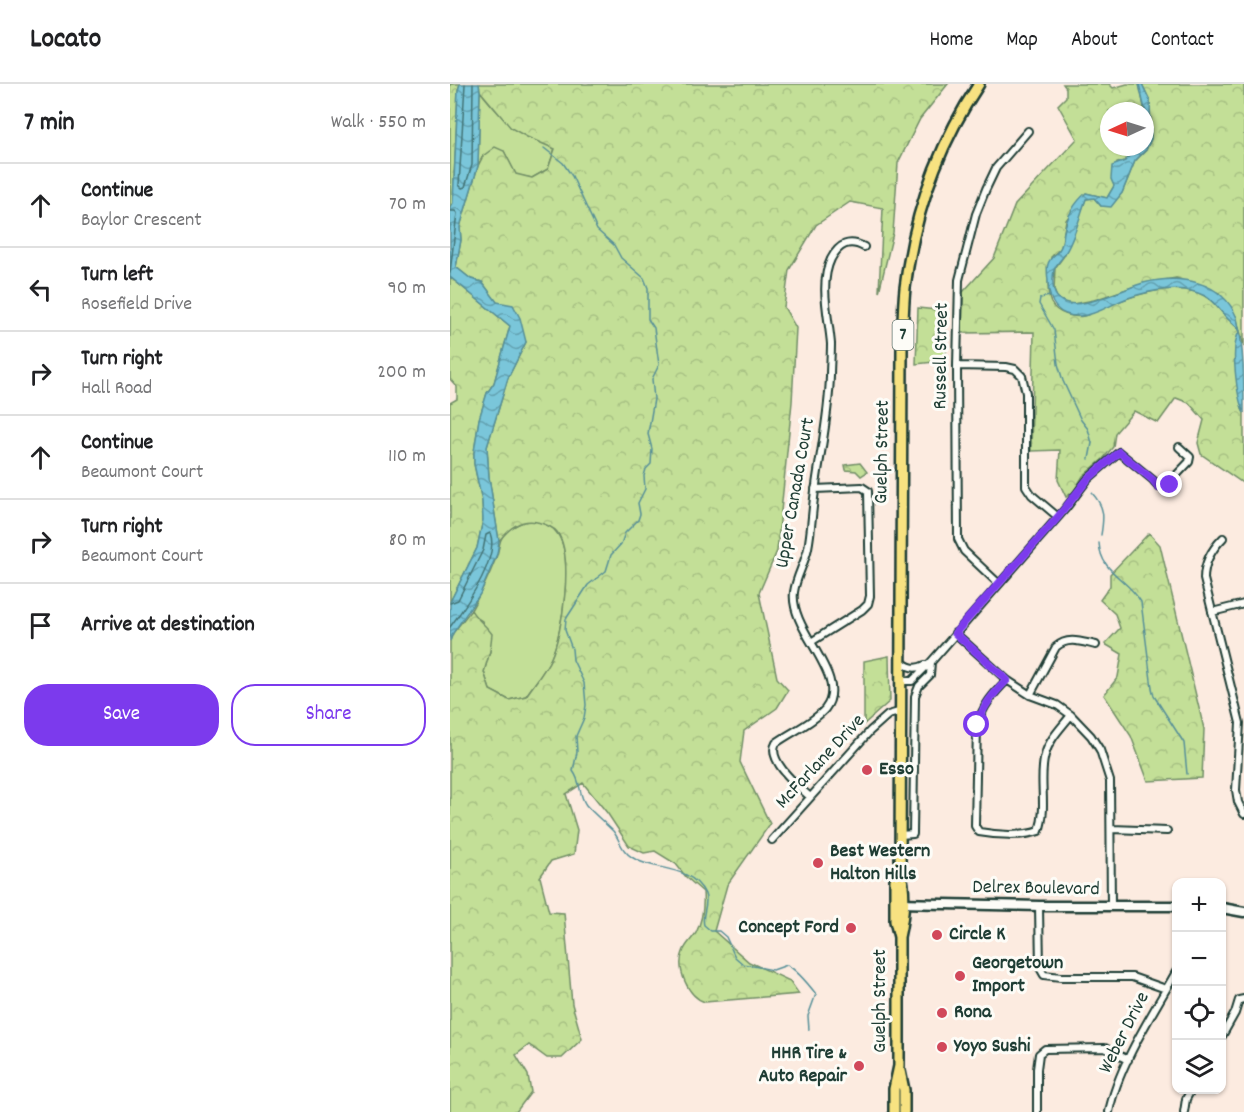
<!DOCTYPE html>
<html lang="en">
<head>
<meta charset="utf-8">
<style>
  body { margin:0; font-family:Dekko,sans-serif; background:#f2f2f2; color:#202124 }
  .controls { position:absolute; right:18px; bottom:18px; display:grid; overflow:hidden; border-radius:12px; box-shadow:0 2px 4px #0004 }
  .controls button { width:54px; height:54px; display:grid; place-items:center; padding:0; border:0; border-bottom:2px solid #e0e0e0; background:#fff; color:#202124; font:30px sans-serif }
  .compass { position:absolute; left:650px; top:18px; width:54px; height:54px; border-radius:50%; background:#fff; box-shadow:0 2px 4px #0004; rotate:266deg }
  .stop { position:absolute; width:18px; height:18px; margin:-14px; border:4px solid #7c3aed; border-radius:50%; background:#fff }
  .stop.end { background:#7c3aed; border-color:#fff; box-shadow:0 2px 6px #0008 }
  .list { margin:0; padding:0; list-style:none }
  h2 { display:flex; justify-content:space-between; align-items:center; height:78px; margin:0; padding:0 24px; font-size:26px }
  h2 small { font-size:20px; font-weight:400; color:#757577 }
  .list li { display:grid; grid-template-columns:39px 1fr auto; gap:18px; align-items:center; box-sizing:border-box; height:84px; padding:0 24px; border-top:2px solid #e0e0e0 }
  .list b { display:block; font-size:22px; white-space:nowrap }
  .list p { margin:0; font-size:20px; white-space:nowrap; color:#757577 }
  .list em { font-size:20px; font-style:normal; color:#757577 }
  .actions { display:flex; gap:12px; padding:18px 24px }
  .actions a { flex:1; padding:14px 0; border:2px solid #7c3aed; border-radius:24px; text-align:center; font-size:21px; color:#7c3aed }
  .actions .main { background:#7c3aed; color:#fff }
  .icon { flex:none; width:33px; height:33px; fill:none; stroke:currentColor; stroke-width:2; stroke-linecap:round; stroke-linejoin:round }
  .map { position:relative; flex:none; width:794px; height:1028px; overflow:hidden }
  header { display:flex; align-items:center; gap:36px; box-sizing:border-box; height:84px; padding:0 30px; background:#fff; border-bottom:2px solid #e0e0e0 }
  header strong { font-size:28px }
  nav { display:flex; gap:33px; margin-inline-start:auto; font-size:21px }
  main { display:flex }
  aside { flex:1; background:#fff }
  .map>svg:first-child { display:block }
</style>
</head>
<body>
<header>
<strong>Locato</strong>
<nav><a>Home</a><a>Map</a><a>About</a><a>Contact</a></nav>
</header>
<main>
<aside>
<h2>7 min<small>Walk · 550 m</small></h2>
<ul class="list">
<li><svg class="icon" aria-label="ahead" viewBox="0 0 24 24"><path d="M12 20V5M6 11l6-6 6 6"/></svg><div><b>Continue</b><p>Baylor Crescent</p></div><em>70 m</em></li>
<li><svg class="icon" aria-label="left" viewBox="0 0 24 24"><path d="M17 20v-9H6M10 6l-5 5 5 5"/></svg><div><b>Turn left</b><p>Rosefield Drive</p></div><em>90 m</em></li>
<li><svg class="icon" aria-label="right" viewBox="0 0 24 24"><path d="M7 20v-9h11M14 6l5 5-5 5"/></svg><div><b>Turn right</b><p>Hall Road</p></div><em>200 m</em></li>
<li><svg class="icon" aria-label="ahead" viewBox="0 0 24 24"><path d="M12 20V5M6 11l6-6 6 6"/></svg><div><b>Continue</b><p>Beaumont Court</p></div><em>110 m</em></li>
<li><svg class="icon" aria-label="right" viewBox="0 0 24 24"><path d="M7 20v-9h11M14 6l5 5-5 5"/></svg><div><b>Turn right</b><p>Beaumont Court</p></div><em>80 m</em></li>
<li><svg class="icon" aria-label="arrive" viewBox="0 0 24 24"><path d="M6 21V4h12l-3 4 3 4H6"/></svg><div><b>Arrive at destination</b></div></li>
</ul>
<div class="actions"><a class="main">Save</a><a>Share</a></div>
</aside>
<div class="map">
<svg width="794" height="1028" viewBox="0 0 794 1028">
  <defs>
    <pattern id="forest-crowns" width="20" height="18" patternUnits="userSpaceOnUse" patternTransform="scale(1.5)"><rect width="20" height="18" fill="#c3df97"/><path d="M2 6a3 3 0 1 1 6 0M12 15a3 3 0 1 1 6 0" fill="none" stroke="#a7c083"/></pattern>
    <pattern id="water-waves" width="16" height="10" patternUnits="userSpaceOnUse" patternTransform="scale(1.5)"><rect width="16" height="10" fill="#7ac6da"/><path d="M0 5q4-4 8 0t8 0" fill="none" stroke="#63a2b2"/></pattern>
  </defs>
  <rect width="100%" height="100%" fill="#fcebe0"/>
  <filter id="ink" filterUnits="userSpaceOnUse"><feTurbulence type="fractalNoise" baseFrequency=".0167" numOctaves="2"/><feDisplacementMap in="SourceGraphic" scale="12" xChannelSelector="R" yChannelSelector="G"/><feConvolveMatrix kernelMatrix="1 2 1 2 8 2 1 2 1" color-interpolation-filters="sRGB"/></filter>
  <g filter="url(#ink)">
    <!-- green -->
    <path fill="#c3df97" stroke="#718e66" stroke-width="1.5" d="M30,7C56,40 66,49 105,64L98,85L82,94L66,91L54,67L33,72L28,82Z
      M82,436C91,439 100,440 106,448C125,470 113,548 101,574C95,587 84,600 76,612L59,616L40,606L34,588L40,567L32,537L24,532L21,526C31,509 39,492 46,474C50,464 48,456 56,448C63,441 72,438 82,436Z"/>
    <!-- forest -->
    <path fill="url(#forest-crowns)" stroke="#718e66" stroke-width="1.5" d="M0,0H10L8,6L3,119L0,124Z
      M29,0H498L470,35L448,79L443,149L429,208L433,124L400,118L366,141L339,186L334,223L346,244L342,318L327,467L309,509L327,594L338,606L327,624L294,647L290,678L320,740L277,801L264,847L299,878L340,897L349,910L255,918C238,913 226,885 233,868C235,861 242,855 246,849C252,837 254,821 253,808L236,793L226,780L205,767L194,769L179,762L158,730L133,699L116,710L127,746L124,770L101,777L90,793L99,828L114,829L122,920L132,955L112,974H97L79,961L66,971L78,991L81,1008L66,1028H0V557L3,549L21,526C26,535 36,541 42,550L40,567L34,588L40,606L59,616L76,612C84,600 95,587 101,574C113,548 124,471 107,448C102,442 94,440 87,438C70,434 58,445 49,457L39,393L37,363L58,294L76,258L32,198L21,195L6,183L11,156L10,143L28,82L33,72L45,63L54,67L66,90L82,94L98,85L105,65L77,53L61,44L30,7Z
      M613,0H659L663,4L677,0H689L695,27H659V63H686L675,77L667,79L664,102L657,114L636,109L616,136L611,164L601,173C600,188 595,205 601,219C607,230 623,234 634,232C643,230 652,224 660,221C686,210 718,200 746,208C763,214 767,224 778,235C782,239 786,241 790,247L792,325L794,329V400L751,370L748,359L754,336L739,319L726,314L708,339L684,327L665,349L663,363L653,375L633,392L624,407L616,413L608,396L610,366L581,367L584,248L512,249L513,208L544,174L565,121L627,55L608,21L616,13V4Z
      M692,0H794V263L786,232L769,209L726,194L695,199L644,216L623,220L615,219L607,214L604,206L605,184L614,172L636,115L644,114L651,122L672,109L685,77L696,66L701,54L700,17Z
      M0,193L60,242L44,299L37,309L29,336L24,368V380L32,417L33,436L27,464L0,518V319L7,315V303L0,295Z
      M468,224L496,227V272L484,278L466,280Z
      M410,379L417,388L411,392L406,387L396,386L395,381Z
      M699,449L710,461L754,645L752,694L698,697L681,652L654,611L668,593L672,570L655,560L670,544L665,530L650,516L660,502V490Z
      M439,572L440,617L414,640V577Z"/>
    <!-- water -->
    <path fill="url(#water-waves)" stroke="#568f98" stroke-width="1.5" d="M10,0H29L30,7L28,82L10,143L11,156L6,183L21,195L32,198L47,218L63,221L70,234L76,258L58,294L37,363L39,393L49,457L47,470L30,510L3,549L0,557V518L27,464L33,436L32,417L24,380V368L29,335L37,309L44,299L60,242L0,193V124L3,119L8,6Z
      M689,0H692L700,17L701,55L696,66L685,77L672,109L661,123L651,122L644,114L636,115C629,134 625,155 614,171C611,177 606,179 604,186C593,248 666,207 693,199C729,190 772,196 787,234C794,264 794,298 794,329C787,314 779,260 790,247C786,241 782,239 778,235C770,227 765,218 755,212C733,200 701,206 678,214C663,219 647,231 631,232C608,233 599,220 598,198C598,193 596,185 598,180C600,173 606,171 609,166C613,161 613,154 614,148C617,133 624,119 636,109L657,114L664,102L661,95L662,82L675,77L686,63H695V26Z"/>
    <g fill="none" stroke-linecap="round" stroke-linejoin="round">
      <!-- shore -->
      <path stroke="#437476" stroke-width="1.5" d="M15,0L9,101L12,104L15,103L22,81L23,0
        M0,127H5L7,129L0,189
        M0,519L8,516L33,466L36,451L40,449C50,474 15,523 0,543"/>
      <!-- stream -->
      <path stroke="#568f98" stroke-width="1.5" d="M94,64L113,79L122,92L147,146L164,161L171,174L194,194L198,204V235L204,244L209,281L202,295L204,315L198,350L202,365L201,380L196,385L194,392L195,405L188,419L190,430L188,436L175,449L171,460L161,471L156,487L138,501L116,535L115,546L122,565L123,576L134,599L136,621L134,634L126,652L127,668L123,687C132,699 128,710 136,721C144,730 154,738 163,747C168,753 170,761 175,767C194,790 239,776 255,810C259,820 251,831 254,841L261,847H269L276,853L285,873L293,880L323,886L337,881C347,886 359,901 366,910L358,932L359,946
        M600,212L590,214L589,220L604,246L608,280L613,297L631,336L638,345L642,359L639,375
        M642,409C655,423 654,433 651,451
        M649,459C651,489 677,494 691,518L702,604L704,612L734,659L737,690"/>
      <defs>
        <path id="street" d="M507,282L556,283L565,285L572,292L576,309V402L582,411L608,433
          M773,454C762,465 754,479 754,495L790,639L786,706L788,718L794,730
          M549,500L514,467L508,455L507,282L509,196L526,130L536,105L546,84L578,47
          M762,528L794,520
          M505,549L557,596L580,611L607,621L621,631L641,652L650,666L660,697L661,822
          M361,558L412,526L418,520L420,512L418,407L412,403L365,405
          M450,576C458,584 465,586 475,581
          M557,596C543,610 533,622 527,641L525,742L529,748C546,751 572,753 589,747C598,722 588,695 595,671C599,655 612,643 621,631
          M450,597H462L481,578L616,424L638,395L669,368L703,396L709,403H715L739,378L740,373L729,363
          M580,611L606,563C618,552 632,558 646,561
          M360,713C348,702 316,676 326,659C341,648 363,639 375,625C401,593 339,547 344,508C346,493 355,479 358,464C362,444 362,422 366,401C371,365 379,329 380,292C380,282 381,271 381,260C379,234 369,200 381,175C389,160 399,155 414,163
          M662,745L717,747
          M450,751L463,750L465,612L469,602L480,591L481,578
          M322,756L420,647L438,631L449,628
          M589,822L590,884L594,891L611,893H682L716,905
          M772,952L785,929L789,916L794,915
          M587,1028V985L589,970L595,965L655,964L678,976
          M659,1028C668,982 703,929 726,888
          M734,1028L736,1015L741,1006"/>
        <path id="secondary" d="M448,819L589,822H726
          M772,824L794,828"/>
        <path id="primary" d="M449,853C454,831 456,807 450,786L452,263C453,244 453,223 455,204C464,129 487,63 529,0
          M450,987L454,1006V1028
          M444,1028V1005L449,982V853L445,837V796L450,786"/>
      </defs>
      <!-- street casing -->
      <use href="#street" stroke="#1f3d34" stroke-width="10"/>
      <!-- secondary casing -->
      <use href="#secondary" stroke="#1f3d34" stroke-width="13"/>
      <!-- primary casing -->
      <use href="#primary" stroke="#1f3d34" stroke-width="14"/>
      <!-- street -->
      <use href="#street" stroke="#fdfcf7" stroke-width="6"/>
      <!-- secondary -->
      <use href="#secondary" stroke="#fdfcf7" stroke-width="8"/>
      <!-- primary -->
      <use href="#primary" stroke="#f7e281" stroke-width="9"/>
    </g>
  </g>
  <g fill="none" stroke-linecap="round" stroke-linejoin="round" filter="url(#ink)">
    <!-- route -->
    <path stroke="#7c3aed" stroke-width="8" d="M527,641C533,622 543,610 557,596L505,549L608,433L638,395L669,368L703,396L709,404L720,401"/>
  </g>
  <!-- markers -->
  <g fill="#d1495b" stroke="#fdfcf7" stroke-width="2">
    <circle cx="417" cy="686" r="6"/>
    <circle cx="368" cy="779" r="6"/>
    <circle cx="401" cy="844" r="6"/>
    <circle cx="487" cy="851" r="6"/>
    <circle cx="510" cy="892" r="6"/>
    <circle cx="492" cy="929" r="6"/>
    <circle cx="492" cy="963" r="6"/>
    <circle cx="409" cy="982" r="6"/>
  </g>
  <g text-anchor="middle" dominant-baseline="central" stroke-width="6" stroke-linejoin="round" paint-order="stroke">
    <!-- shield labels -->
    <rect fill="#fdfcf7" stroke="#62766e" stroke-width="1.5" x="442.5" y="236" width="21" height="30" rx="4.5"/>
    <g font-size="18" font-weight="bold" fill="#1f3d34">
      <text x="453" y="251">7</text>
    </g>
    <!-- street labels -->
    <g font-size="20" fill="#1f3d34" stroke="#fdfcf7">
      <text transform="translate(492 272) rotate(-89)">Russell Street</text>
      <text transform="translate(433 368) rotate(-89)">Guelph Street</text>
      <text transform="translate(346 409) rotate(-80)">Upper Canada Court</text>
      <text transform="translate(371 678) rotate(-47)">McFarlane Drive</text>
      <text transform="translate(586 805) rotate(1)">Delrex Boulevard</text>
      <text transform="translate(431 917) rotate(-90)">Guelph Street</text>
      <text transform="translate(675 949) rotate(-63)">Weber Drive</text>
    </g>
    <!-- poi labels -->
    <g font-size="20" font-weight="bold" fill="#1f3d34" stroke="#fdfcf7" text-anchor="start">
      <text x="429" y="686">Esso</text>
      <text x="380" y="768">Best Western<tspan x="380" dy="23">Halton Hills</tspan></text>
      <text x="389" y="844" text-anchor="end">Concept Ford</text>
      <text x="499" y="851">Circle K</text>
      <text x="522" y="880">Georgetown<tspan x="522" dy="23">Import</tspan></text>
      <text x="504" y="929">Rona</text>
      <text x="504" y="963">Yoyo Sushi</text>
      <text x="397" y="970" text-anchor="end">HHR Tire &amp;<tspan x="397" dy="23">Auto Repair</tspan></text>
    </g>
  </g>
</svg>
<div class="controls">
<button>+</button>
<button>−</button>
<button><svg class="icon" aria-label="locate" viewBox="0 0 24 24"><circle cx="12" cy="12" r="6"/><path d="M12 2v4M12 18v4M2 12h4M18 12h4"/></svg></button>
<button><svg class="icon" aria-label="layers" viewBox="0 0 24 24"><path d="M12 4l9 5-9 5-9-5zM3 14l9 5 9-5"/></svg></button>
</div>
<svg class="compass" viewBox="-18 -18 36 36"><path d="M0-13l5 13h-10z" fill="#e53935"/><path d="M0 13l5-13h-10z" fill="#757577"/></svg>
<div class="stop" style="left:527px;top:641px"></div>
<div class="stop end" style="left:720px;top:401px"></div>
</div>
</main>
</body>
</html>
